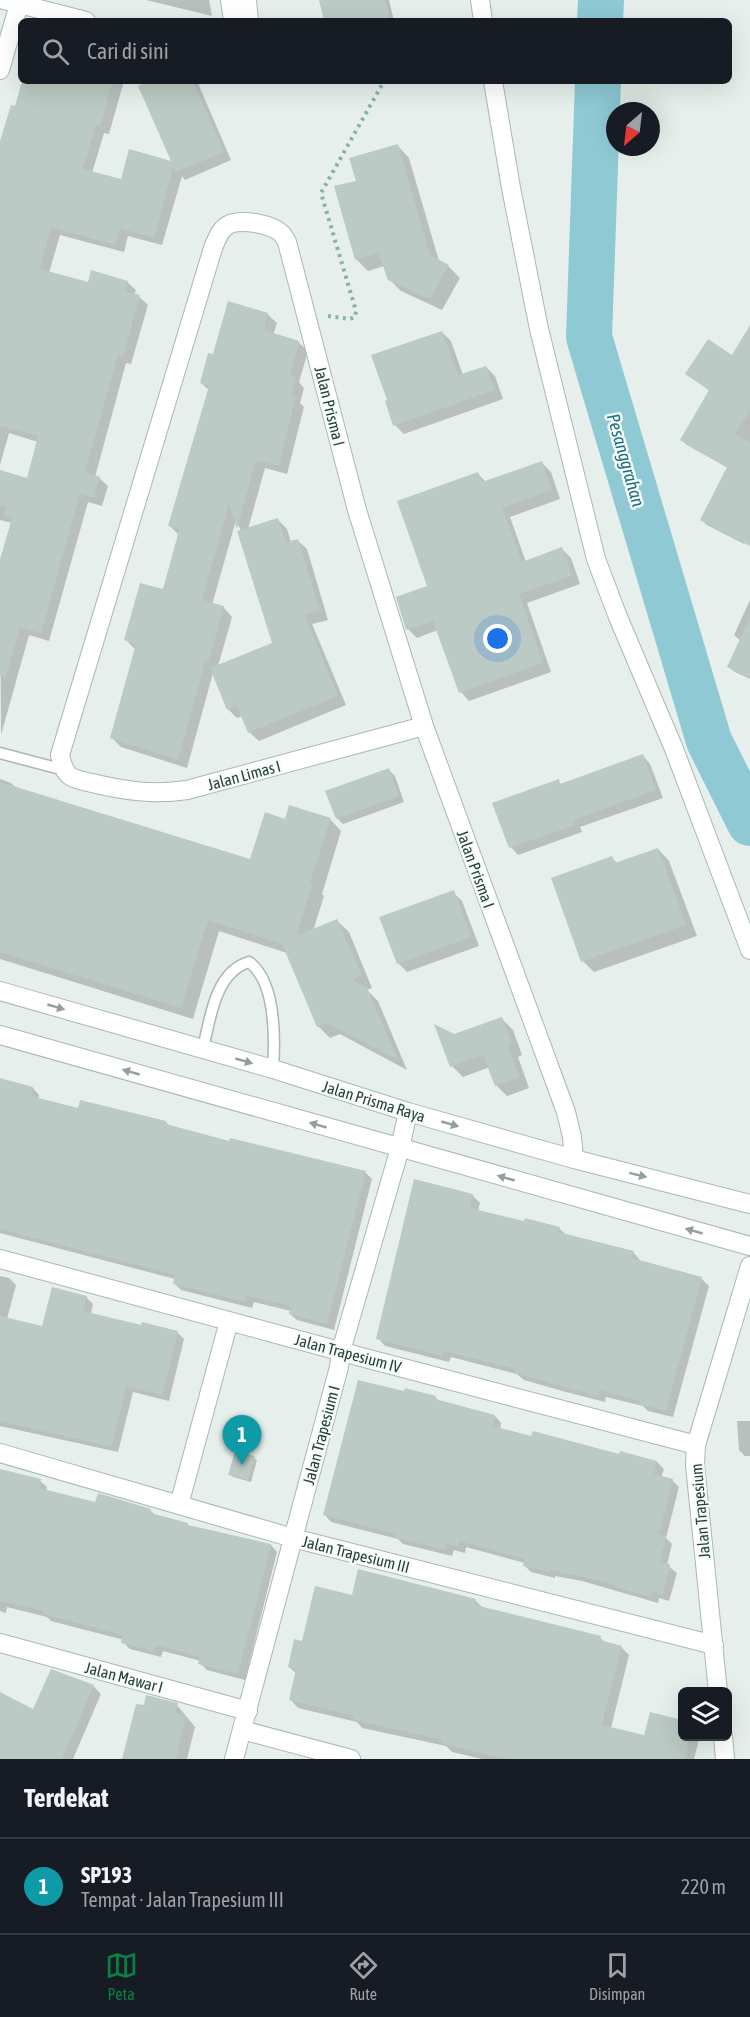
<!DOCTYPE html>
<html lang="id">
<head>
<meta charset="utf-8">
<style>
  body { margin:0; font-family:"Asap Condensed",sans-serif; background:#20242c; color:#f1f3f6 }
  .controls { position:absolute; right:18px; bottom:18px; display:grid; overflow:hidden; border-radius:9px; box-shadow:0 6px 24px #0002 }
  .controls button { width:54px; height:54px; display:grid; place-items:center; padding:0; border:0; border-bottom:2px solid #363941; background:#171b24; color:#f1f3f6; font:30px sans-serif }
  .compass { position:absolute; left:606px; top:102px; width:54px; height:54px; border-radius:50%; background:#171b24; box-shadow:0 6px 24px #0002; rotate:208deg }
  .you { position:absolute; left:498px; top:639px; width:21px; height:21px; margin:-15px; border:4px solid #fff; border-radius:50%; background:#1a73e8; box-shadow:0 0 0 9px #1a73e833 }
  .badge { display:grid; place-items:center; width:39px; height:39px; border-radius:50%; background:#0b8043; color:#fff; font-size:20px; font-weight:700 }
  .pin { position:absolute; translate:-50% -50px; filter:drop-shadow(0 2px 3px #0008) }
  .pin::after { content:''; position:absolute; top:32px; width:21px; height:18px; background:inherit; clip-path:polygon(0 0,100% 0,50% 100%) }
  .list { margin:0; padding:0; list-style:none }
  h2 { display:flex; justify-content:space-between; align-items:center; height:78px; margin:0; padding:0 24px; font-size:26px }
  h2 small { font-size:20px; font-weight:400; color:#9ea1a6 }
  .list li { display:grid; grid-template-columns:39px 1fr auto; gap:18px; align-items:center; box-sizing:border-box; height:96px; padding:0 24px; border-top:2px solid #363941 }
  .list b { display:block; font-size:22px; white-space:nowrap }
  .list p { margin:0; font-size:20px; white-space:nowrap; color:#9ea1a6 }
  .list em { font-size:20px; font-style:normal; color:#9ea1a6 }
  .icon { flex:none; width:33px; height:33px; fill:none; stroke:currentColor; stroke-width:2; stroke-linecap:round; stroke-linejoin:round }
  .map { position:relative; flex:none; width:750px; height:1759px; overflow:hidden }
  .search { position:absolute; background:#171b24; box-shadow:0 6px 24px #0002; left:18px; right:18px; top:18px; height:66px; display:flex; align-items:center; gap:15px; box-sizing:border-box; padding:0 21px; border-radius:9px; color:#9ea1a6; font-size:22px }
  .sheet { height:174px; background:#171b24 }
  nav { display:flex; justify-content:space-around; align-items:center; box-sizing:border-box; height:84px; border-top:2px solid #363941; background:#171b24; font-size:16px; color:#9ea1a6 }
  nav a { display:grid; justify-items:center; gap:3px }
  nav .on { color:#0b8043 }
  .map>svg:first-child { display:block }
</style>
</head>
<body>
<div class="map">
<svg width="750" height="1759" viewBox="0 0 750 1759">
  <rect width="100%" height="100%" fill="#e6efeb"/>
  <!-- shadow -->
  <path fill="#0003" fill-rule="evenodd" d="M146,0H209L212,16Z
    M320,0H389L394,21H325Z
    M24,81H124L109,134L104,133L92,173L122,181L173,163L153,81H197L231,160L185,180L182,176L162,245L128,236L124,252L60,235L49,273L89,283L127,282L136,290L134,295L139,297L148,305L131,364L126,363L95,477L99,478L108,486L102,506L88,502L49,641L29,635L1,735L0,560L12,523L0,520V472L28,479L38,442L9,433L0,465V146L16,108Z
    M398,146L409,158L439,261L448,266L460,278L442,310L401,291L389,279L384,266L368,271L356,259L358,182Z
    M267,314L277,323L273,335L298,342L308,351L299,382L304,388L300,403L304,407L287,474L265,468L248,529L277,519L287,529L291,542L297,540L307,549L328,620L312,624L346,705L259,741L249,732L243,716L237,718L228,709L213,673L187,768L121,747L112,738L135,649L126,640L164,591L179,535L170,526L209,390L201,383L214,356ZM236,520L241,531L274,644L218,666L232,617L223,607L212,605Z
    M750,327V533L744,544L707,525L701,519L728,468L687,445L682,440L710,391L687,374L732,357Z
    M442,332L451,341L463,375L486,367L495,376L503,399L404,434L395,425L389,401Z
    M542,463L551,472L560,499L510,517L526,562L562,549L571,558L580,584L527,603L551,672L469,701L461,692L438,630L417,638L408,629L429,586L478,474L486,482Z
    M750,600V679L735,672L729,667L741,641L734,635Z
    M643,756L650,764L663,798L580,827L582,832L518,855L511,847L558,781L562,785Z
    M389,770L395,776L404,802L343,824L337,818Z
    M0,779L11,783L17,789L251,861L286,821L330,819L341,831L322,894L324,896L313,931L337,921L349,932L372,988L367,990L378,1001L407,1070L340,1034L330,1038L318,1026L287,953L219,931L193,1019L0,959Z
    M658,849L669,861L697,936L594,972L583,961L612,858L618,864Z
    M453,892L462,901L479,946L407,972L398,963Z
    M502,1019L513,1030L522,1055L518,1057L529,1088L507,1096L496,1085L490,1067L463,1077L452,1066L454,1036Z
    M0,1079L33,1088L39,1095L38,1100L79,1110L166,1122L170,1127L230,1143L365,1172L372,1179L334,1330L297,1320L290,1314L291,1311L254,1302L252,1308L181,1290L174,1283L175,1279L0,1233Z
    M472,1195L480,1203L478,1211L525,1223L559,1228L567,1236L633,1252L640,1260V1262L702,1279L709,1286L673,1417L648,1411L643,1406L606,1397L605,1402L566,1392L524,1380L517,1374L451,1357L449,1362L385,1346L378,1338Z
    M0,1276L9,1278L16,1285L7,1319L44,1327L86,1297L93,1304L91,1314L142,1327L177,1332L184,1339L169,1401L133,1392L118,1452L0,1426Z
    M405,1393L435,1397L440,1402L495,1416L501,1423L500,1430L620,1456L621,1453L657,1462L664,1469L661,1478L672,1480L679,1487L666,1538L672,1544L667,1565L677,1573L669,1601L659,1598L658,1603L582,1581L555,1576V1578L531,1572L524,1565L525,1563L466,1547L465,1553L454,1550L452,1556L403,1544L398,1539L331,1522L325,1515Z
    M737,1421H750V1456H745L739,1450Z
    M254,1458L257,1460L251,1482L233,1477L230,1474Z
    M0,1471L40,1481L47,1487L46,1491L96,1504L150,1510L157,1517L190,1527L271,1545L277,1552L245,1680L207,1670L200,1663L201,1661L163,1651L161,1657L130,1649L123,1642L124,1640L51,1621L47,1617L7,1607L6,1613L0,1611Z
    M353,1597L475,1600L484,1609L600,1638L606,1643L621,1647L629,1655L611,1728L645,1737L651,1714L682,1722V1736H700L694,1759H482L452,1752L446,1746L362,1728L357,1722L298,1708L290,1699L297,1674L289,1667L303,1643Z
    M93,1686L101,1694L73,1759H0V1694L34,1711Z
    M177,1705L195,1727L187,1759H124Z"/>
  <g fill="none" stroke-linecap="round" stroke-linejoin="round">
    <!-- river -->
    <path stroke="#8ec9d4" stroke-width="46" d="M600,21L601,0
      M598,81L589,337L709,741L750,823"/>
  </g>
  <!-- building -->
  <path fill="#bbcac4" d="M319,0H385L390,21H324Z
    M22,81H113L100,126L96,125L83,169L121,179L129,149L171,161L138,86L149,81H193L224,152L176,172L173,167L154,238L120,228L115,245L51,227L40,269L88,282L91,270L128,281L125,291L140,295L123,357L118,355L85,472L100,477L94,498L80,494L41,633L20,627L6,677L0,676V560L12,518L3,516L6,506L0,505V470L27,478L38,436L0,426V141L11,105L15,106Z
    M398,144L430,255L449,265L430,299L388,280L378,253L355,260L334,186L356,181L349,158Z
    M228,301L268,313L264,330L299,341L290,375L296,377L291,395L296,397L279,466L256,460L237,529L229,504L202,600L224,606L208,664L206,659L178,760L110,738L136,644L124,640L140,583L163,589L177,538L179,529L168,526L209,386L200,383L208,353L213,354Z
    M750,325V411L735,434L750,443V546L700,520L727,467L680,440L709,390L685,374L708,339L732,355Z
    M442,331L458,375L486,366L495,390L393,426L385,401L387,400L371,355Z
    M542,461L552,490L502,508L522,562L562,547L572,576L519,594L543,663L459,693L433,621L406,630L403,620L396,597L427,586L397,501L478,472L482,482Z
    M278,518L286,542L298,539L320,610L305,615L338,696L248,733L237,706L227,710L210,668L272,643L237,531Z
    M750,617V678L727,667Z
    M643,754L656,790L573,820L575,825L509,848L492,803L559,779L560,784Z
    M389,768L399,796L336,819L325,791Z
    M0,782L250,859L265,812L285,819L289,805L331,818L310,882L313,883L296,936L337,919L362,976L352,980L367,988L398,1060L327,1023L317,1027L282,944L208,920L181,1008L0,952Z
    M658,848L686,925L581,962L551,878L612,856L615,863Z
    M454,890L471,937L397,964L379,917Z
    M502,1017L512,1044L508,1046L520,1077L495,1086L483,1055L450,1067L434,1024L454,1034Z
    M0,1078L33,1087L31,1096L78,1108L80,1100L166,1121V1124L229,1141L230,1138L366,1171L327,1324L289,1314L291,1306L247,1296L246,1302L173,1284L175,1275L0,1229Z
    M414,1179L473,1194L470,1208L524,1221L525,1218L560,1227L558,1232L634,1251L632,1258L702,1277L666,1411L639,1404L640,1401L599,1390L598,1396L557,1385L515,1373L516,1369L444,1351L442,1356L376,1339Z
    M52,1287L87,1296L83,1311L141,1325L142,1322L178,1331L162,1395L126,1386L112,1447L0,1421V1316L42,1326Z
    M358,1380L404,1391L405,1388L436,1396L435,1399L495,1415L493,1426L531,1436L533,1431L619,1454L620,1451L657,1461L654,1474L673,1479L659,1534L666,1536L660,1562L670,1564L663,1595L652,1592L651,1597L615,1587L616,1585L574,1575L549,1570L548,1572L523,1566L525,1559L459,1541L458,1547L447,1544L446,1550L394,1537L395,1534L323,1515Z
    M235,1451L255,1456L248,1480L228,1475Z
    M0,1469L41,1479L39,1488L95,1502L98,1493L151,1509L150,1513L188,1523V1525L271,1544L238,1674L198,1664L200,1657L156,1645L154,1651L121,1643L123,1635L43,1614L44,1611L0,1601Z
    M358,1569L476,1599L475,1605L601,1636L600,1640L622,1646L602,1725L644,1735L650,1712L682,1720V1737H690L685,1759H508L442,1744L443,1740L353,1720L354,1716L289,1700L296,1669L288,1667L294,1639L302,1641L315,1586L352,1595Z
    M51,1669L94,1685L62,1759H0V1692L33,1709Z
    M146,1695L178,1703L175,1713L186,1716L176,1759H122L136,1704L144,1705Z"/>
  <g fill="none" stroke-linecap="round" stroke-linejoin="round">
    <defs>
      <path id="service" d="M0,753L64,770
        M203,1049C210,1019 215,972 249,962C276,982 275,1039 273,1069"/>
      <path id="minor" d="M4,0L86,21
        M230,0L233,21
        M247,0L249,21
        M480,0L483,21
        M0,70L19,4
        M493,81L511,188L539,329L596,559L618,617L674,749L750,950
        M424,726L187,790C154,795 125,791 92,783C85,781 75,780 70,776C63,771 62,762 60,755L213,248C217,239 220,228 230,224C243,219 272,224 282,234C284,236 285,239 287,242L357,510L424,726L566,1112L572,1137L574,1159
        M0,991L273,1069L408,1112L574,1159L750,1204
        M0,1035L750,1246
        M0,1259L365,1358L696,1445
        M0,1453L293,1538L714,1645
        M179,1505L229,1321
        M0,1643L248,1711
        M718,1692L695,1465L696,1445L750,1266
        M242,1730L351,1759
        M723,1736L725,1759
        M234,1759L339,1367L341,1351L400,1148L408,1112"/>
    </defs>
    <!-- service casing -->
    <use href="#service" stroke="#a8b8b2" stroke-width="13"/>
    <!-- minor casing -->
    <use href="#minor" stroke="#a8b8b2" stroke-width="20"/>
    <!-- path -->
    <path stroke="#86b3a5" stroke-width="4" stroke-dasharray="3 4.5" stroke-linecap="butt" d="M328,316L350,319L355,317L356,311L321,193L384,81"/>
    <!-- service -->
    <use href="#service" stroke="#fff" stroke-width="10"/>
    <!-- minor -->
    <use href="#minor" stroke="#fff" stroke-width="18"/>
  </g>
  <!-- one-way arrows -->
  <defs><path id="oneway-solid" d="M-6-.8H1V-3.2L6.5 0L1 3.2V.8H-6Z" transform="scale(1.5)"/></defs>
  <g fill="#92a09c">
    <use href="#oneway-solid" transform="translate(56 1007) rotate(16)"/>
    <use href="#oneway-solid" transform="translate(244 1061) rotate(16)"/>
    <use href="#oneway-solid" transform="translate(131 1072) rotate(-164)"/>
    <use href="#oneway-solid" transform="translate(450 1124) rotate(16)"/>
    <use href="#oneway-solid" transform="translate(318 1125) rotate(-164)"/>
    <use href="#oneway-solid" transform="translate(638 1175) rotate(14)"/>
    <use href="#oneway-solid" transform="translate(506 1178) rotate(-164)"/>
    <use href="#oneway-solid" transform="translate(694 1231) rotate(-164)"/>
  </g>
  <g text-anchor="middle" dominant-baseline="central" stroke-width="5" stroke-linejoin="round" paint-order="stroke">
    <!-- street labels -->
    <g font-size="16" fill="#24423a" stroke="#f7fbf9">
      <text transform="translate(330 406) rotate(76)">Jalan Prisma I</text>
      <text transform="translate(244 775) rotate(-15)">Jalan Limas I</text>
      <text transform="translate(476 869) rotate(70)">Jalan Prisma I</text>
      <text transform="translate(374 1101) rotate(17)">Jalan Prisma Raya</text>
      <text transform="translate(348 1353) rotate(15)">Jalan Trapesium IV</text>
      <text transform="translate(321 1435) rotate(-75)">Jalan Trapesium I</text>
      <text transform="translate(700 1511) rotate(-95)">Jalan Trapesium</text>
      <text transform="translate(356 1554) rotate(14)">Jalan Trapesium III</text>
      <text transform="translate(124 1677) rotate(15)">Jalan Mawar I</text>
    </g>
    <!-- water labels -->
    <g font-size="18" font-style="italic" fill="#1c6f80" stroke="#f7fbf9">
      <text transform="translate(626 460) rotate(74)">Pesanggrahan</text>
    </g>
  </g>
</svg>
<div class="controls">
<button><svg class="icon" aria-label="layers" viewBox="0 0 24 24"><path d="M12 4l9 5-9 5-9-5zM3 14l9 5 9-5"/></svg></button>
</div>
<svg class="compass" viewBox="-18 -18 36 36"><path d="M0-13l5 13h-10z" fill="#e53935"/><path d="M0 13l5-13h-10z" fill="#9ea1a6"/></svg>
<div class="you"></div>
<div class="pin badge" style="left:242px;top:1465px;background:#0f9aa8">1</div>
<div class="search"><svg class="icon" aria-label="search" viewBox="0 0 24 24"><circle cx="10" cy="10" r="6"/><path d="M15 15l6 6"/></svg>Cari di sini</div>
</div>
<section class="sheet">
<h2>Terdekat<small></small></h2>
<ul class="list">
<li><span class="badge" style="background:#0f9aa8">1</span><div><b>SP193</b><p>Tempat · Jalan Trapesium III</p></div><em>220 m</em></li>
</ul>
</section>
<nav>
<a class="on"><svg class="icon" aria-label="map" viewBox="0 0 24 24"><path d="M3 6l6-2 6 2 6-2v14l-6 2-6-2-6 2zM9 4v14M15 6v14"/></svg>Peta</a>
<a><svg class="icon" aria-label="directions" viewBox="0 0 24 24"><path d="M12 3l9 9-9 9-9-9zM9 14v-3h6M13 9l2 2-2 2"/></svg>Rute</a>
<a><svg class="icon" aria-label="saved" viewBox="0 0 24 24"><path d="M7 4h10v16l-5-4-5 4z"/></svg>Disimpan</a>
</nav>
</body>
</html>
